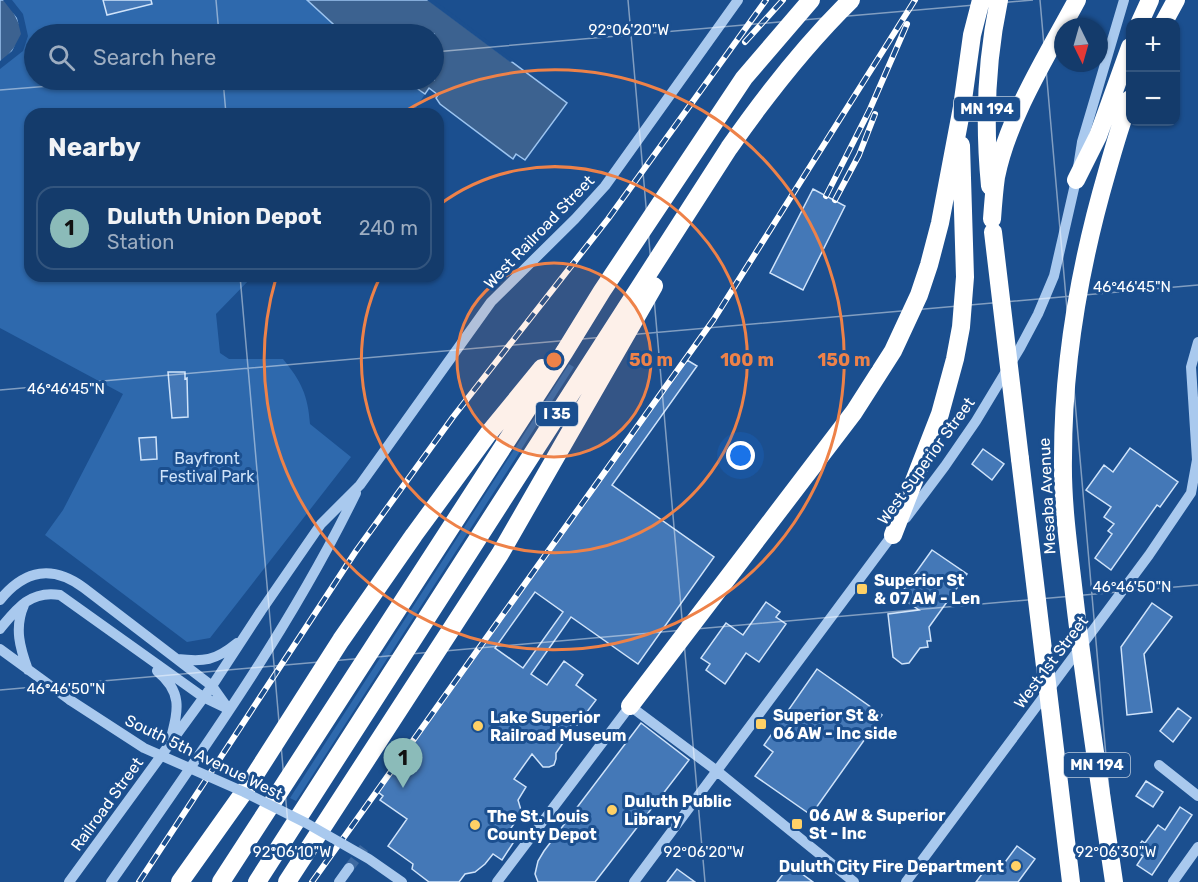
<!DOCTYPE html>
<html lang="en">
<head>
<meta charset="utf-8">
<style>
  body { margin:0; font-family:Rubik,sans-serif; background:#1d4271; color:#f1f3f6 }
  .controls { position:absolute; right:18px; top:18px; display:grid; overflow:hidden; border-radius:12px; box-shadow:0 2px 4px #0004 }
  .controls button { width:54px; height:54px; display:grid; place-items:center; padding:0; border:0; border-bottom:2px solid #33557e; background:#143b6b; color:#f1f3f6; font:30px sans-serif }
  .compass { position:absolute; left:1054px; top:18px; width:54px; height:54px; border-radius:50%; background:#143b6b; box-shadow:0 2px 4px #0004; rotate:175deg }
  .you { position:absolute; left:741px; top:456px; width:21px; height:21px; margin:-15px; border:4px solid #fff; border-radius:50%; background:#1a73e8; box-shadow:0 0 0 9px #1a73e833 }
  .badge { display:grid; place-items:center; width:39px; height:39px; border-radius:50%; background:#8bbbb9; color:#111; font-size:20px; font-weight:700 }
  .pin { position:absolute; translate:-50% -50px; filter:drop-shadow(0 2px 3px #0008) }
  .pin::after { content:''; position:absolute; top:32px; width:21px; height:18px; background:inherit; clip-path:polygon(0 0,100% 0,50% 100%) }
  .list { margin:0; padding:0; list-style:none }
  h2 { display:flex; justify-content:space-between; align-items:center; height:78px; margin:0; padding:0 24px; font-size:26px }
  h2 small { font-size:20px; font-weight:400; color:#9dadc1 }
  .list li { display:grid; grid-template-columns:39px 1fr auto; gap:18px; align-items:center; box-sizing:border-box; height:84px; margin:0 12px 12px; padding:0 12px; border:2px solid #33557e; border-radius:18px }
  .list b { display:block; font-size:22px; white-space:nowrap }
  .list p { margin:0; font-size:20px; white-space:nowrap; color:#9dadc1 }
  .list em { font-size:20px; font-style:normal; color:#9dadc1 }
  .icon { flex:none; width:33px; height:33px; fill:none; stroke:currentColor; stroke-width:2; stroke-linecap:round; stroke-linejoin:round }
  .map { position:relative; flex:none; width:1198px; height:882px; overflow:hidden }
  .search { position:absolute; background:#143b6b; box-shadow:0 2px 4px #0004; left:24px; top:24px; width:420px; height:66px; display:flex; align-items:center; gap:15px; box-sizing:border-box; padding:0 21px; border-radius:33px; color:#9dadc1; font-size:22px }
  .panel { position:absolute; background:#143b6b; box-shadow:0 2px 4px #0004; left:24px; top:108px; width:420px; height:174px; border-radius:18px }
  .map>svg:first-child { display:block }
</style>
</head>
<body>
<div class="map">
<svg width="1198" height="882" viewBox="0 0 1198 882">
  <rect width="100%" height="100%" fill="#1b4f8f"/>
  <!-- green -->
  <path fill="#2e69ad" d="M8,0H307L344,34H34V80H405L425,94L412,114H30V276H253L216,314L220,353L229,359H283C301,381 308,395 310,424L351,457L210,638L187,642L45,535L63,510L123,394L0,328V66Z
    M569,364L574,367L296,801L290,798Z"/>
  <!-- water -->
  <path fill="#3c6290" stroke="#9cc4f0" stroke-width="1.5" d="M0,0H8L25,35L0,66Z
    M307,0H429L567,103L525,160L516,154L513,159L440,104L436,98L438,95L429,88L425,94L405,80H434V34H344Z"/>
  <!-- pier -->
  <path fill="#1b4f8f" d="M3,0H12L23,14L28,36L23,51L0,69V61L12,51L21,34L17,18Z
    M427,0H434L515,61L510,62Z"/>
  <!-- building -->
  <path fill="#4478b7" stroke="#cfe3fa" stroke-width="1.5" fill-rule="evenodd" d="M103,0H151L152,4L107,15Z
    M813,189L845,206L803,290L770,273Z
    M687,360L697,366L612,485L714,557L638,664L571,617L531,674L547,685L564,661L583,675L576,685L596,700L577,725L573,723L560,742L563,743L556,753V759L554,765L549,767H543L532,754L514,779L526,787L518,800L521,810L520,815L507,834L515,840L502,860L493,854L485,864L475,872L465,874L459,882H429L412,869L413,864L388,846L407,819L380,800L383,796L378,792ZM535,592L563,612L523,668L495,648Z
    M168,372H185V379L187,378L188,417L172,418Z
    M156,437L157,459L141,460L139,438Z
    M1130,448L1178,482L1160,507L1157,505L1111,570L1095,558L1112,534L1108,531L1114,524L1104,517L1111,507L1086,490L1104,465L1113,472Z
    M983,449L1004,464L992,480L972,464Z
    M932,550L967,574L929,627L931,641H927L928,647L920,648L909,663L902,664L893,657L888,614L919,610L899,596Z
    M766,602L780,612L776,617L786,624L759,662L746,653L725,684L706,670L710,664L701,658L726,623L743,635Z
    M1152,603L1172,617L1144,654L1152,712L1127,715L1121,647Z
    M817,669L882,715L811,815L755,776L773,752L764,745Z
    M1178,708L1191,718L1173,742L1160,731Z
    M641,723L689,760L595,882H538L535,874L538,861L544,851Z
    M1146,781L1163,792L1153,807L1136,796Z
    M1180,807L1192,815L1152,875L1137,865L1143,856L1135,851L1142,841L1145,843L1158,825L1165,830Z
    M1017,846L1035,859L1018,882H976L991,862L1000,869Z
    M790,865L813,882H777Z
    M677,869L695,882H667Z"/>
  <g fill="none" stroke-linecap="round" stroke-linejoin="round">
    <!-- minor-tunnel -->
    <path stroke="#3d69a0" stroke-width="10" stroke-dasharray="10 5" stroke-linecap="butt" d="M349,868L367,844"/>
    <!-- minor -->
    <path stroke="#a9c9ee" stroke-width="10" d="M906,518L945,466L976,421L1020,348L1038,314L1054,276L1076,180L1082,142L1124,0
      M0,600C25,569 53,565 84,588L212,686L229,710
      M24,605C14,628 20,648 28,670
      M0,629C17,608 31,590 60,595L203,697L226,708
      M0,649L70,700
      M177,659C204,662 215,661 237,643
      M157,671C183,692 178,710 171,738
      M1159,765L1198,796
      M69,882L212,686L261,611L321,524L360,485L491,302L575,219L605,186L738,0
      M111,882C198,757 289,631 356,493
      M339,882L349,868
      M497,882L630,706L717,771L854,882
      M634,882L896,530
      M906,882L1149,555L1191,493L1197,460L1191,367L1198,342
      M1173,882L1198,847"/>
    <!-- highway -->
    <path stroke="#fff" stroke-width="18" d="M1140,22L1150,0
      M1164,22L1176,0
      M1076,180L1098,136L1130,47
      M990,186C984,124 986,61 999,0
      M992,219C993,205 994,191 996,177C1008,117 1048,54 1077,0
      M1020,459L1071,882
      M893,535L940,414L955,359L961,327L965,277L961,145
      M630,706L854,412L893,351L919,295L929,265L940,223L962,107L972,35L981,0
      M180,882L244,792L341,640L414,535L488,434L542,368
      M221,882L565,351L602,291L744,78L811,0
      M257,882L729,148C766,95 805,45 851,0
      M287,882L500,554L654,286
      M1114,882C1100,786 1085,690 1074,594C1069,550 1062,503 1063,458C1063,362 1080,265 1107,172C1114,147 1121,123 1130,99"/>
    <defs>
      <path id="rail" d="M745,42L783,0
        M826,196L870,109L907,24
        M835,200L859,155L875,114
        M139,882L356,551L453,417L608,219L766,0
        M312,882L714,319L915,0"/>
    </defs>
    <!-- rail casing -->
    <use href="#rail" stroke="#fff" stroke-width="6"/>
    <!-- rail -->
    <use href="#rail" stroke="#1b4f8f" stroke-width="4" stroke-dasharray="11" stroke-linecap="butt"/>
    <!-- minor-bridge -->
    <path stroke="#a9c9ee" stroke-width="10" d="M70,700L144,748L244,792L306,823L369,859L402,882"/>
    <!-- highway-bridge -->
    <path stroke="#fff" stroke-width="18" d="M993,232L1020,459"/>
  </g>
  <!-- ticks -->
  <path fill="none" stroke="#fff" stroke-width="1.5" stroke-opacity="0.45" d="M216,0L219,34M628,0L705,882M1040,0L1117,882M434,52L1033,0M223,80L226,114M0,90L124,80M240,276L293,882M0,390L1198,285M0,690L1198,585"/>
  <!-- distance rings -->
  <circle cx="554" cy="360" r="97" fill="#ee8249" fill-opacity=".12"/>
  <g fill="none" stroke="#ee8249" stroke-width="3">
    <circle cx="554" cy="360" r="97"/>
    <path d="M439 205A193 193 0 1 1 380 277"/>
    <path d="M402 113A290 290 0 1 1 276 278"/>
  </g>
  <!-- markers -->
  <g fill="#ffd166" stroke="#1b4f8f" stroke-width="2">
    <rect x="856" y="583" width="12" height="12" rx="3"/>
    <rect x="755" y="718" width="12" height="12" rx="3"/>
    <circle cx="478" cy="726" r="6"/>
    <circle cx="612" cy="810" r="6"/>
    <rect x="791" y="818" width="12" height="12" rx="3"/>
    <circle cx="475" cy="825" r="6"/>
    <circle cx="1016" cy="866" r="6"/>
  </g>
  <g text-anchor="middle" dominant-baseline="central" stroke-width="6" stroke-linejoin="round" paint-order="stroke">
    <!-- shield labels -->
    <g fill="#1b4f8f" stroke="#bbcadd" stroke-width="1.5">
      <rect x="954" y="97" width="66" height="24" rx="4.5"/>
      <rect x="536" y="402" width="42" height="24" rx="4.5"/>
      <rect x="1064" y="753" width="66" height="24" rx="4.5"/>
    </g>
    <g font-size="15" font-weight="bold" fill="#fff">
      <text x="987" y="109">MN 194</text>
      <text x="557" y="414">I 35</text>
      <text x="1097" y="765">MN 194</text>
    </g>
    <!-- street labels -->
    <g font-size="16" fill="#fff" stroke="#1b4f8f">
      <text transform="translate(539 232) rotate(-46)">West Railroad Street</text>
      <text transform="translate(926 461) rotate(-54)">West Superior Street</text>
      <text transform="translate(1047 496) rotate(-93)">Mesaba Avenue</text>
      <text transform="translate(1051 662) rotate(-53)">West 1st Street</text>
      <text transform="translate(204 757) rotate(26)">South 5th Avenue West</text>
      <text transform="translate(107 804) rotate(-54)">Railroad Street</text>
    </g>
    <!-- park labels -->
    <g font-size="16" fill="#cfe3fa" stroke="#1b4f8f">
      <text x="207" y="458">Bayfront<tspan x="207" dy="18">Festival Park</tspan></text>
    </g>
    <!-- poi labels -->
    <g font-size="16" font-weight="bold" fill="#fff" stroke="#1b4f8f" text-anchor="start">
      <text x="874" y="580">Superior St<tspan x="874" dy="18">&amp; 07 AW - Len</tspan></text>
      <text x="773" y="715">Superior St &amp;<tspan x="773" dy="18">06 AW - Inc side</tspan></text>
      <text x="490" y="717">Lake Superior<tspan x="490" dy="18">Railroad Museum</tspan></text>
      <text x="624" y="801">Duluth Public<tspan x="624" dy="18">Library</tspan></text>
      <text x="809" y="815">06 AW &amp; Superior<tspan x="809" dy="18">St - Inc</tspan></text>
      <text x="487" y="816">The St. Louis<tspan x="487" dy="18">County Depot</tspan></text>
      <text x="1004" y="866" text-anchor="end">Duluth City Fire Department</text>
    </g>
  </g>
  <g font-size="15" text-anchor="middle" fill="#fff" stroke="#1b4f8f" stroke-width="6" stroke-linejoin="round" paint-order="stroke">
    <text x="629" y="35">92°06'20"W</text>
    <text x="1132" y="292">46°46'45"N</text>
    <text x="66" y="394">46°46'45"N</text>
    <text x="1132" y="592">46°46'50"N</text>
    <text x="66" y="694">46°46'50"N</text>
    <text x="292" y="857">92°06'10"W</text>
    <text x="704" y="857">92°06'20"W</text>
    <text x="1116" y="857">92°06'30"W</text>
  </g>
  <circle cx="554" cy="360" r="9" fill="#ee8249" stroke="#1b4f8f" stroke-width="3"/>
  <g font-size="18" text-anchor="middle" font-weight="bold" fill="#ee8249" stroke="#1b4f8f" stroke-width="6" stroke-linejoin="round" paint-order="stroke">
    <text x="651" y="366">50 m</text>
    <text x="747" y="366">100 m</text>
    <text x="844" y="366">150 m</text>
  </g>
</svg>
<div class="controls">
<button>+</button>
<button>−</button>
</div>
<svg class="compass" viewBox="-18 -18 36 36"><path d="M0-13l5 13h-10z" fill="#e53935"/><path d="M0 13l5-13h-10z" fill="#9dadc1"/></svg>
<div class="you"></div>
<div class="pin badge" style="left:403px;top:788px">1</div>
<div class="search"><svg class="icon" aria-label="search" viewBox="0 0 24 24"><circle cx="10" cy="10" r="6"/><path d="M15 15l6 6"/></svg>Search here</div>
<section class="panel">
<h2>Nearby<small></small></h2>
<ul class="list">
<li><span class="badge">1</span><div><b>Duluth Union Depot</b><p>Station</p></div><em>240 m</em></li>
</ul>
</section>
</div>
</body>
</html>
